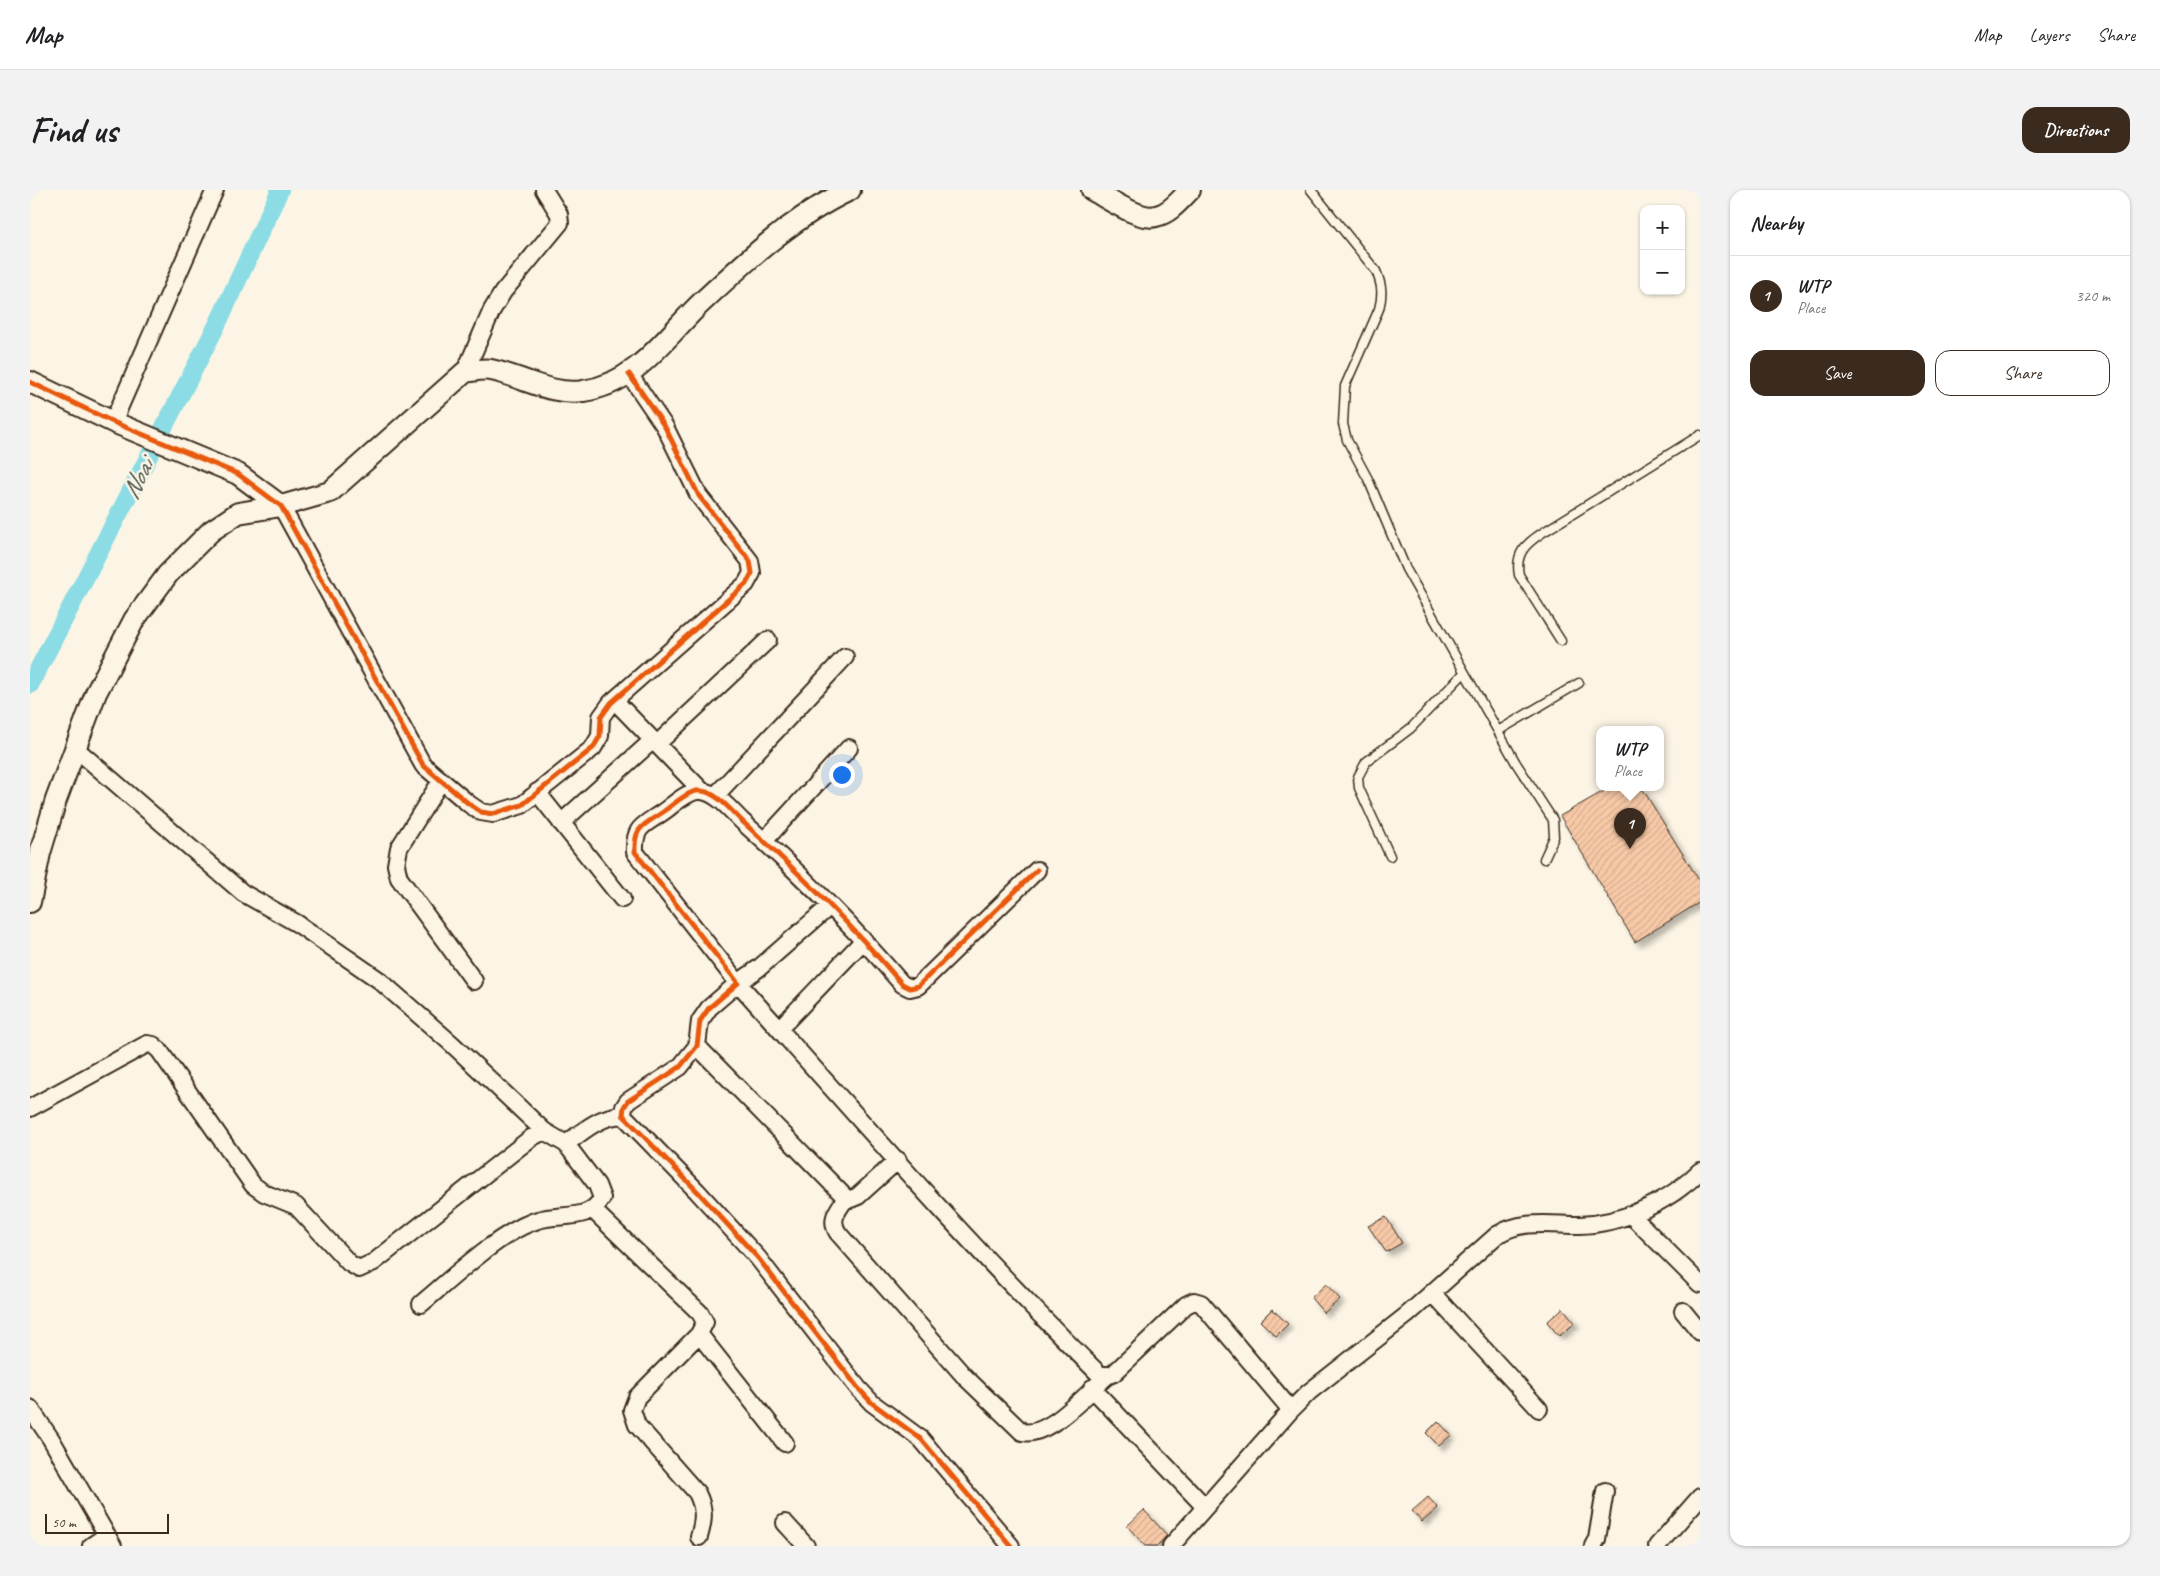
<!DOCTYPE html>
<html lang="en">
<head>
<meta charset="utf-8">
<style>
  body { margin:0; font-family:Caveat,sans-serif; background:#f2f2f2; color:#202124 }
  .controls { position:absolute; right:15px; top:15px; display:grid; overflow:hidden; border-radius:10px; box-shadow:0 1px 4px #0004 }
  .controls button { width:45px; height:45px; display:grid; place-items:center; padding:0; border:0; border-bottom:1px solid #e0e0e0; background:#fff; color:#202124; font:25px sans-serif }
  .scale { position:absolute; left:15px; bottom:12px; width:124px; box-sizing:border-box; padding-left:5px; border:2px solid #3b2a1e; border-top:0; font-size:14px; line-height:18px; white-space:nowrap; color:#3b2a1e; -webkit-text-stroke:4px #fcf5e5; paint-order:stroke }
  .you { position:absolute; left:811px; top:584px; width:18px; height:18px; margin:-12px; border:4px solid #fff; border-radius:50%; background:#1a73e8; box-shadow:0 0 0 8px #1a73e833 }
  .badge { display:grid; place-items:center; width:32px; height:32px; border-radius:50%; background:#3b2a1e; color:#fff; font-size:16px; font-weight:700 }
  .pin { position:absolute; translate:-50% -41px; filter:drop-shadow(0 1px 2px #0008) }
  .pin::after { content:''; position:absolute; top:26px; width:18px; height:15px; background:inherit; clip-path:polygon(0 0,100% 0,50% 100%) }
  .popup { position:absolute; left:1566px; top:536px; width:68px; height:65px; box-sizing:border-box; display:grid; place-content:center; border-radius:10px; background:#fff; filter:drop-shadow(0 1px 4px #0005); font-size:16px; white-space:nowrap; color:#757577 }
  .popup b { font-size:19px; color:#202124 }
  .popup::after { content:''; position:absolute; left:50%; top:100%; margin-left:-10px; border:10px solid transparent; border-top-color:#fff }
  .list { margin:0; padding:0; list-style:none }
  h2 { display:flex; justify-content:space-between; align-items:center; height:65px; margin:0; padding:0 20px; font-size:21px }
  h2 small { font-size:16px; font-weight:400; color:#757577 }
  .list li { display:grid; grid-template-columns:32px 1fr auto; gap:15px; align-items:center; box-sizing:border-box; height:80px; padding:0 20px; border-top:1px solid #e0e0e0 }
  .list b { display:block; font-size:19px; white-space:nowrap }
  .list p { margin:0; font-size:16px; white-space:nowrap; color:#757577 }
  .list em { font-size:16px; font-style:normal; color:#757577 }
  .actions { display:flex; gap:10px; padding:15px 20px }
  .actions a { flex:1; padding:11px 0; border:1px solid #3b2a1e; border-radius:15px; text-align:center; font-size:18px; color:#3b2a1e }
  .actions .main { background:#3b2a1e; color:#fff }
  .map { position:relative; flex:none; width:1670px; height:1356px; overflow:hidden; border-radius:15px }
  header { display:flex; align-items:center; gap:30px; box-sizing:border-box; height:70px; padding:0 25px; background:#fff; border-bottom:1px solid #e0e0e0 }
  header strong { font-size:24px }
  nav { display:flex; gap:28px; margin-inline-start:auto; font-size:18px }
  .intro { display:flex; align-items:center; justify-content:space-between; box-sizing:border-box; height:120px; padding:0 30px }
  h1 { margin:0; font-size:35px }
  .button { padding:12px 22px; border-radius:15px; background:#3b2a1e; color:#fff; font-size:18px; font-weight:700 }
  main { display:flex; gap:30px; padding:0 30px }
  aside { flex:1; background:#fff; border-radius:15px; box-shadow:0 1px 4px #0004 }
  .map>svg:first-child { display:block }
</style>
</head>
<body>
<header>
<strong>Map</strong>
<nav><a>Map</a><a>Layers</a><a>Share</a></nav>
</header>
<div class="intro"><h1>Find us</h1><a class="button">Directions</a></div>
<main>
<div class="map">
<svg width="1670" height="1356" viewBox="0 0 1670 1356">
  <defs>
    <pattern id="building-hatch" width="6" height="6" patternUnits="userSpaceOnUse" patternTransform="scale(1.25)"><rect width="6" height="6" fill="#f7c9a7"/><path d="M-1 1l2-2M0 6l6-6M5 7l2-2" fill="none" stroke="#d5ad8f"/></pattern>
    <filter id="shadow"><feDropShadow dx="4.5" dy="4.5" stdDeviation="2.5" flood-color="#0004"/></filter>
  </defs>
  <rect width="100%" height="100%" fill="#fcf5e5"/>
  <filter id="ink" filterUnits="userSpaceOnUse"><feTurbulence type="fractalNoise" baseFrequency=".02" numOctaves="2"/><feDisplacementMap in="SourceGraphic" scale="10" xChannelSelector="R" yChannelSelector="G"/><feConvolveMatrix kernelMatrix="1 2 1 2 8 2 1 2 1" color-interpolation-filters="sRGB"/></filter>
  <g filter="url(#ink)">
    <g fill="none" stroke-linecap="round" stroke-linejoin="round">
      <!-- canal -->
      <path stroke="#8bdce4" stroke-width="18" d="M0,495L187,135L250,0"/>
    </g>
    <!-- building -->
    <path fill="url(#building-hatch)" stroke="#3b2a1e" filter="url(#shadow)" d="M1579,598H1612L1670,692V712L1605,752L1530,626Z
      M1356,1027L1372,1053L1356,1062L1338,1036Z
      M1296,1094L1310,1109L1294,1123L1281,1108Z
      M1533,1118L1545,1133L1529,1146L1517,1132Z
      M1242,1119L1258,1134L1246,1146L1230,1131Z
      M1408,1231L1421,1245L1409,1256L1396,1243Z
      M1398,1307L1408,1318L1392,1332L1382,1321Z
      M1114,1320L1137,1345L1127,1356H1115L1097,1336Z"/>
    <g fill="none" stroke-linecap="round" stroke-linejoin="round">
      <defs>
        <path id="service" d="M1281,0L1346,81C1352,95 1353,104 1349,119L1315,196L1313,234L1317,250L1338,289L1376,379L1486,573L1523,630L1524,647L1514,669
          M1531,451L1489,385C1485,364 1495,354 1512,343L1670,245
          M1468,541L1549,493
          M1360,666L1329,598L1328,587L1336,572L1381,538L1434,483"/>
        <path id="minor" d="M435,182L462,120L473,102L530,33L529,24L514,0
          M83,232L185,0
          M251,316L393,575L439,614L451,622L463,624L492,615L563,558L570,546L571,527L581,513L716,394L722,383L720,371L669,306L635,237L599,184
          M584,510L672,601
          M627,554L738,450
          M45,558L213,703L268,734L349,790L422,854L514,941
          M411,591L369,658L366,675L369,688L444,791
          M507,602L592,709
          M685,606L815,467
          M531,633L623,550
          M734,651L819,558
          M800,716L729,778L708,793C826,925 942,1059 1068,1183L1077,1186L1084,1183L1156,1115L1164,1111L1171,1113L1261,1220
          M749,839L834,750
          M667,856L816,1008L821,1009L828,1006L868,970
          M0,918L117,854L123,855L129,860L223,995L234,1003L266,1016L319,1073L329,1079L344,1072L501,948L514,941L536,954C554,940 570,926 593,925
          M816,1008C808,1020 799,1029 808,1043L935,1187L992,1242C1019,1248 1057,1203 1077,1186
          M563,1020L670,1123L675,1132L669,1144L607,1207L602,1220L607,1235L667,1303C675,1319 674,1330 669,1347
          M1600,1024L1670,1094
          M1402,1103L1509,1219
          M391,1114C420,1090 472,1040 508,1030C531,1023 559,1032 572,1008L567,995L536,954
          M1653,1121L1670,1142
          M669,1144L755,1253
          M1062,1198L1175,1317
          M0,1218L21,1249L83,1356
          M755,1333L776,1356
          M61,1356L77,1345
          M981,1356L891,1249L842,1213L828,1198L728,1068L667,1001L593,925L594,917L598,911L650,877L667,856L670,831L679,818L708,793L605,662C604,636 613,636 633,622C643,615 659,599 672,601C688,603 703,623 714,633C770,683 823,737 872,794L880,798L888,796L1007,680
          M1141,1356L1261,1220L1279,1202L1377,1125L1467,1045C1492,1029 1521,1035 1549,1035C1593,1034 1640,1011 1670,981
          M1563,1356L1567,1349L1575,1301
          M1627,1356L1670,1307"/>
        <path id="tertiary" d="M1062,0C1077,8 1110,31 1126,26C1140,23 1150,10 1160,0
          M0,192L83,232L208,284L251,316
          M0,712L10,663L26,610L66,503L104,430L138,384L181,341L208,323L251,316L300,302L435,182C443,181 453,178 461,180C491,186 522,206 553,201C607,194 636,146 672,112C717,70 764,26 820,0"/>
      </defs>
      <!-- service casing -->
      <use href="#service" stroke="#3b2a1e" stroke-width="11"/>
      <!-- minor casing -->
      <use href="#minor" stroke="#3b2a1e" stroke-width="20"/>
      <!-- tertiary casing -->
      <use href="#tertiary" stroke="#3b2a1e" stroke-width="24"/>
      <!-- service -->
      <use href="#service" stroke="#fcf5e5" stroke-width="8"/>
      <!-- minor -->
      <use href="#minor" stroke="#fcf5e5" stroke-width="16"/>
      <!-- tertiary -->
      <use href="#tertiary" stroke="#fcf5e5" stroke-width="20"/>
      <defs>
        <path id="cycleway" d="M0,192L83,232L208,284L251,316L393,575L439,614L451,622L463,624L492,615L563,558L570,546L571,527L581,513L716,394L722,383L720,371L669,306L635,237L599,184
          M981,1356L891,1249L842,1213L828,1198L728,1068L667,1001L593,925L594,917L598,911L650,877L667,856L670,831L679,818L708,793L605,662C604,636 613,636 633,622C643,615 659,599 672,601C688,603 703,623 714,633C770,683 823,737 872,794L880,798L888,796L1007,680"/>
      </defs>
      <!-- cycleway casing -->
      <use href="#cycleway" stroke="#fcf5e5" stroke-width="8"/>
      <!-- cycleway -->
      <use href="#cycleway" stroke="#e8590c" stroke-width="5"/>
    </g>
  </g>
  <g text-anchor="middle" dominant-baseline="central" stroke-width="5" stroke-linejoin="round" paint-order="stroke">
    <!-- water labels -->
    <g font-size="26" font-style="italic" fill="#4f5650" stroke="#fcf5e5">
      <text transform="translate(107 289) rotate(-63)">Noai</text>
    </g>
  </g>
</svg>
<div class="controls">
<button>+</button>
<button>−</button>
</div>
<div class="scale">50 m</div>
<div class="you"></div>
<div class="pin badge" style="left:1600px;top:659px">1</div>
<div class="popup"><b>WTP</b>Place</div>
</div>
<aside>
<h2>Nearby<small></small></h2>
<ul class="list">
<li><span class="badge">1</span><div><b>WTP</b><p>Place</p></div><em>320 m</em></li>
</ul>
<div class="actions"><a class="main">Save</a><a>Share</a></div>
</aside>
</main>
</body>
</html>
